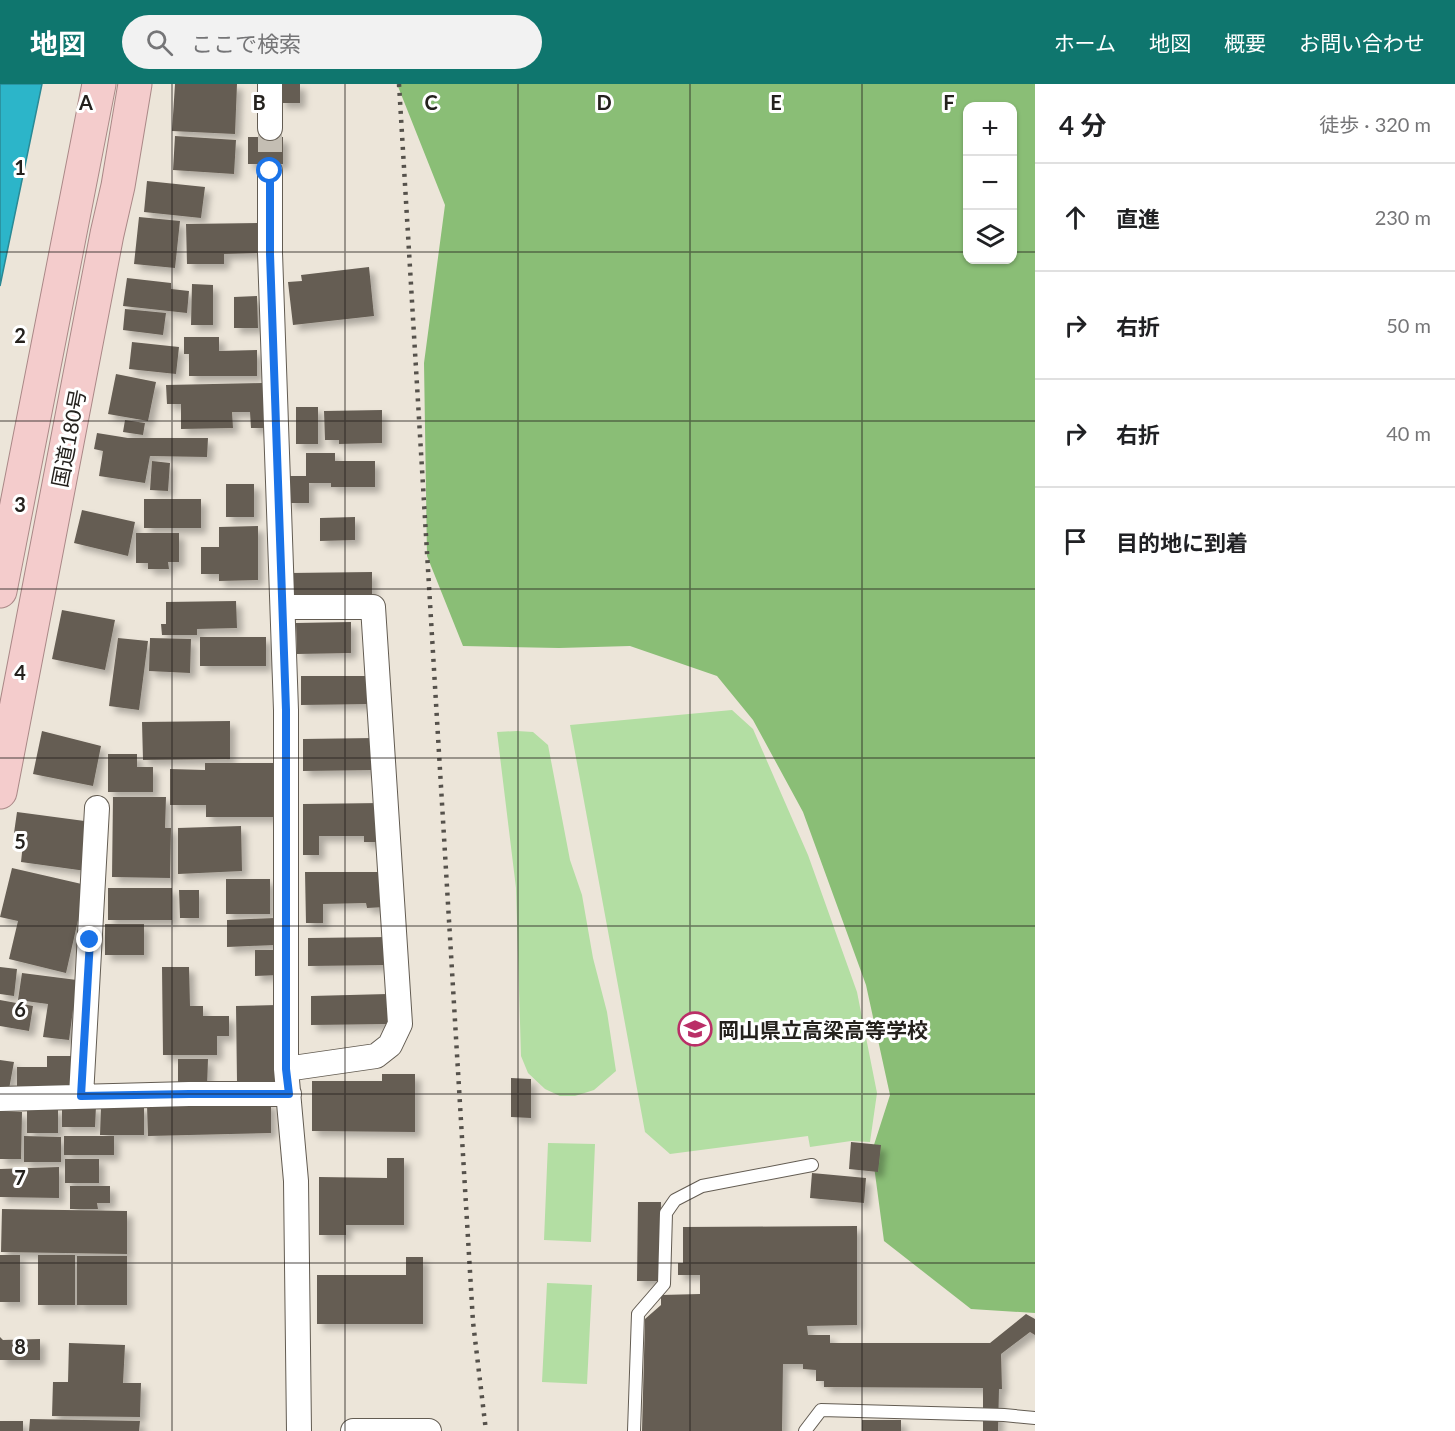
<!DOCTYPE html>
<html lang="ja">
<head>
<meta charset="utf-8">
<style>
  body { margin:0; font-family:Lato,"Noto Sans JP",sans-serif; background:#f2f2f2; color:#202124 }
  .controls { position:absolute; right:18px; top:18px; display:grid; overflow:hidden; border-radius:12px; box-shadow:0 2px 4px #0004 }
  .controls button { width:54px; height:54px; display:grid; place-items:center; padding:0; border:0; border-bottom:2px solid #e0e0e0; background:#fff; color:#202124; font:30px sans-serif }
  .stop { position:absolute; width:18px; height:18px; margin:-14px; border:4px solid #1a73e8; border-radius:50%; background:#fff }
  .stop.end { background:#1a73e8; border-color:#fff; box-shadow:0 2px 6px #0008 }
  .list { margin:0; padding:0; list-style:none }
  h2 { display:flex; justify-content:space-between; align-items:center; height:78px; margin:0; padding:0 24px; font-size:26px }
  h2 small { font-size:20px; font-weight:400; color:#757577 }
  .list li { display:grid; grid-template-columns:39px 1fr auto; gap:18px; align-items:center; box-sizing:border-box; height:108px; padding:0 24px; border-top:2px solid #e0e0e0 }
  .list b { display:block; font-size:22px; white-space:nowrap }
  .list em { font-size:20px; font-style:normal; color:#757577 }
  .icon { flex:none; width:33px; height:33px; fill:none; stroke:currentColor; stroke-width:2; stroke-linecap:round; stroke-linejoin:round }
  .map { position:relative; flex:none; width:1035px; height:1347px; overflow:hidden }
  header { display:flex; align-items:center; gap:36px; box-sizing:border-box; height:84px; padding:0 30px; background:#0f766e; color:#fff }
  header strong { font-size:28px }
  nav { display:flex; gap:33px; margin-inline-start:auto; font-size:21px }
  .search { width:420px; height:54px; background:#f2f2f2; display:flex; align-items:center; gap:15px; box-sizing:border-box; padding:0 21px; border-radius:33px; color:#757577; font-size:22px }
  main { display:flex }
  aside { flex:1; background:#fff }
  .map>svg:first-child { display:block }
</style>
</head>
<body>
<header>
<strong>地図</strong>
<div class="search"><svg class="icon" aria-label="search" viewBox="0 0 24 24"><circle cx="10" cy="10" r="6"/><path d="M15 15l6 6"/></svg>ここで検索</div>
<nav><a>ホーム</a><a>地図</a><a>概要</a><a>お問い合わせ</a></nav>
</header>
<main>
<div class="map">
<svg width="1035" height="1347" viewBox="0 0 1035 1347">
  <defs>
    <filter id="shadow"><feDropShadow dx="5.5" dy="5.5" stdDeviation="3" flood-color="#0004"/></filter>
  </defs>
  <rect width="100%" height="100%" fill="#ece5d9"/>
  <!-- green -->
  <path fill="#b3dea3" d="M732,626L753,645L808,771L857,908L877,1009L870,1058L851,1057L810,1063L808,1052L670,1070L645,1048L570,641Z
    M517,647L533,648L548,661L570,776L582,811L593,874L607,928L616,987L594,1006L575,1012H560L545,1005L528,989L521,972L516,804L497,648Z
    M548,1059L595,1060L591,1158L544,1156Z
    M547,1199L592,1201L587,1300L542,1298Z"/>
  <!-- forest -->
  <path fill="#8abe76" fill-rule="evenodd" d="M397,0H1035V1229L971,1225L884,1157L872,1067L890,1011L866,901L803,728L753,636L717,592L630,562L559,564L463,562L427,472L424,279L445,121ZM968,22H1012V176H968Z"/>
  <!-- water -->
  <path fill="#2cb5c9" stroke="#2a8995" stroke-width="1.5" d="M0,0H42L0,202Z"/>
  <!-- building -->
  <path fill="#655d53" filter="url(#shadow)" d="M175,0H237L235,50L172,47Z
    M280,0H300V19H280Z
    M175,52L236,56L234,90L173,86Z
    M248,53H283V80H248Z
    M147,97L205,103L201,134L144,128Z
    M139,133L180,137L175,184L134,180Z
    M259,139V169L224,170V180H187L186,140Z
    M369,183L374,232L293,241L288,198L302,197L301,191Z
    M127,194L171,199V205L189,207L187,229L123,222Z
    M192,200L213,201V241H191Z
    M257,212L258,244H234V213Z
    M125,225L166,229L163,251L123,246Z
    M184,253H219V267L257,266V292H189V270H184Z
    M132,258L179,263L176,290L129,285Z
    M116,290L156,298L148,337L108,330Z
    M263,299L264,344H251L250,328H232L233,344L181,345V320H167L166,301Z
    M296,323H318V360H296Z
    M382,326V359L339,360V356H325L324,327Z
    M125,336L145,339L143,351L123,348Z
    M97,349L128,354H208L207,373L150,372L145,399L99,392L103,367L94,365Z
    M306,369H335V377H375V403H331V399H309V419H288V392H306Z
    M152,377L170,379L168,407L150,406Z
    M226,400H254V433H226Z
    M144,415H201V444H144Z
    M82,426L135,438L128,472L74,459Z
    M355,433V456L320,457V434Z
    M258,442V496L219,497V490H201V463H219V443Z
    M136,449H179V478H168L169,485H148V479H136Z
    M372,488V515L291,516L290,489Z
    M236,517L237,544L197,545V551H162L161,540H166V518Z
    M62,526L115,536L105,586L52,575Z
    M351,538V569L297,570L296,539Z
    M200,553H266V582H200Z
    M118,554L148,557L139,626L109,622Z
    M150,554L191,555L190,589L149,587Z
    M301,592H371L372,620L301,621Z
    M230,637V675L143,676L142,638Z
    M42,647L101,662L93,702L33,690Z
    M375,654L376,686L303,687V655Z
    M108,670H137V683H153V708H108Z
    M205,679H274V733H206V721H170V685L205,686Z
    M113,713H166L165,744H171L170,794L112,793Z
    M382,719V758H364V752H319V771H303V720Z
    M17,728L92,738L86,787L21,778L24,750L14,749Z
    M241,742L242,787L178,790V744Z
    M12,784L86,801L66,889L9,875L18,837L0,833Z
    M305,788H385V823L367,824L366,819L323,820V839H306Z
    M226,795H270V830H226Z
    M108,804H172V836H108Z
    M179,806H199V834H180Z
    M275,834L276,861L227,863V836Z
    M105,840H144V871H105Z
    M388,853L389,881L308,882V854Z
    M255,866H279V891L255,892Z
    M0,883L17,885L14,912L0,910Z
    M162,883H189L190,922H203V932H229V952H217V971H163Z
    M22,889L77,896L69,956L43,953L48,920L18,916Z
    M388,910V940L311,941V912Z
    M0,916L33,922L29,947L0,942Z
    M277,921L278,997H237L236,922Z
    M47,972H73V1006H17V983H47Z
    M178,975H208L207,1003H178Z
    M0,976L14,978L9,1005L0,1004Z
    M382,990H415V1048L312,1047V997H382Z
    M511,994L531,995V1034L511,1033Z
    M271,1018V1049L148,1052L147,1021Z
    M62,1022H96L95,1043H62Z
    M144,1022V1051H100L101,1023Z
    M27,1023L58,1024V1049H27Z
    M0,1027L22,1028L21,1075H0Z
    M24,1052L61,1053V1078H24Z
    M64,1052H114V1071H64Z
    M851,1058L881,1061L878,1088L849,1085Z
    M387,1074H404V1141H346V1151H319V1093L387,1094Z
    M65,1075H99V1099H65Z
    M59,1083V1114L0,1113V1085Z
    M812,1089L866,1094L864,1119L810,1114Z
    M70,1102H110V1119H97L98,1125H70Z
    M638,1118H661L660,1197H637Z
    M2,1125L127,1127V1170L1,1168Z
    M857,1142V1241L807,1242L808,1251H830V1259H990L1026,1230L1035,1235V1251L1030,1248L1001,1270L1002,1305H999L998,1347H983V1304L824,1303V1297H816V1286L803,1285V1280H783L782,1347H642L645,1235L661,1221V1211L700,1210V1191H678V1179H683V1143Z
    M0,1171H20V1218H0Z
    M38,1171H75V1221H38Z
    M77,1172H127V1221H77Z
    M406,1173H423V1240H317V1191H406Z
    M0,1253L3,1256L40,1255V1276H0Z
    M69,1259L125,1261L123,1299H141L140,1333L52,1332L53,1298H68Z
    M30,1335L140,1337L139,1347H29Z
    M862,1336H901V1347H862Z
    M0,1337H23V1347H0Z"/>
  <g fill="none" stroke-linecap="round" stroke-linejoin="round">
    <!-- minor-tunnel -->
    <path stroke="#c4beb3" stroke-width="24" stroke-dasharray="24 12" stroke-linecap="butt" d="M270,44V87"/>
    <defs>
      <path id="service" d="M634,1347L638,1230L664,1200L666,1129L675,1116L702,1102L812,1081
        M805,1347L821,1326L1004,1331L1035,1334"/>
      <path id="minor" d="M270,0V44
        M270,87V169L286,626V985L296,1097L299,1347
        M283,523H373L400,940L390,961L376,972L286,985
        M81,1012L97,724
        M0,1015L189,1010H289
        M353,1347H429"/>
      <path id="trunk" d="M0,507L99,0
        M0,708L107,150L118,102L135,0"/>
    </defs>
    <!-- service casing -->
    <use href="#service" stroke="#635c52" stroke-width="14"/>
    <!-- minor casing -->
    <use href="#minor" stroke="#635c52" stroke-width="26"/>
    <!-- trunk casing -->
    <use href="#trunk" stroke="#aa8887" stroke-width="35"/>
    <!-- service -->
    <use href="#service" stroke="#fff" stroke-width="12"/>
    <!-- minor -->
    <use href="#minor" stroke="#fff" stroke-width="24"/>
    <!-- trunk -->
    <use href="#trunk" stroke="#f4cccc" stroke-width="33"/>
    <!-- rail -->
    <path stroke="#55514b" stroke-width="4.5" stroke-dasharray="3 6" stroke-linecap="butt" d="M399,0L473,1238L486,1347"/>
  </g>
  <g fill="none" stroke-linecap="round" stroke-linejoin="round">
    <!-- route -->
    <path stroke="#1a73e8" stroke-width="8" d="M90,856L81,1012L189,1010H289L286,985V626L270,170V87"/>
  </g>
  <!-- grid -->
  <path fill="none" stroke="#24211d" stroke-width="1.5" stroke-opacity="0.55" d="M172,0V1347M345,0V1347M518,0V1347M690,0V1347M862,0V1347M0,168H968M1012,168H1035M0,337H1035M0,505H1035M0,674H1035M0,842H1035M0,1010H1035M0,1179H1035"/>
  <!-- icons -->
  <defs>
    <symbol id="school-ring" viewBox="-11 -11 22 22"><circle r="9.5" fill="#fff" stroke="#ba2f67" stroke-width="1.5"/><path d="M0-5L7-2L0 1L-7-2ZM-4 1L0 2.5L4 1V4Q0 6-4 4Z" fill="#ba2f67"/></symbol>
  </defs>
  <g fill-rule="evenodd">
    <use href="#school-ring" x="676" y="926" width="38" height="38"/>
  </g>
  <g text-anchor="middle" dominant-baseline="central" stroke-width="6" stroke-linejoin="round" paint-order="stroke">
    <!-- street labels -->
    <g font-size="21" fill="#24211d" stroke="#fff">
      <text transform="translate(68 354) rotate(-79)">国道180号</text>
    </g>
    <!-- poi labels -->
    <g font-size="21" font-weight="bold" fill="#24211d" stroke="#fff" text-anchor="start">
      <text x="718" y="945">岡山県立高梁高等学校</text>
    </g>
  </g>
  <g font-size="20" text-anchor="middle" font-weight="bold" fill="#24211d" stroke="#fff" stroke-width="6" stroke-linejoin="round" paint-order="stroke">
    <text x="86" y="26">A</text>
    <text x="259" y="26">B</text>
    <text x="431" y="26">C</text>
    <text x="604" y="26">D</text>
    <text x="776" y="26">E</text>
    <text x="949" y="26">F</text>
    <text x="20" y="91">1</text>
    <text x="20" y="259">2</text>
    <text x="20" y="428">3</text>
    <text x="20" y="596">4</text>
    <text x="20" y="765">5</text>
    <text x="20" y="933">6</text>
    <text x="20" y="1101">7</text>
    <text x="20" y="1270">8</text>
  </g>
</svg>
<div class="controls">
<button>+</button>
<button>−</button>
<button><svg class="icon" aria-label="layers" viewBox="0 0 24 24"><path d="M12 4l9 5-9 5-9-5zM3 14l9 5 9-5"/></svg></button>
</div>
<div class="stop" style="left:270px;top:87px"></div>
<div class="stop end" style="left:90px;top:856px"></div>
</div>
<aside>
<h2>4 分<small>徒歩 · 320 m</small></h2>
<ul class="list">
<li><svg class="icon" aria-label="ahead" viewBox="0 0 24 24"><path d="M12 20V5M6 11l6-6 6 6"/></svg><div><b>直進</b></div><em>230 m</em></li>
<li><svg class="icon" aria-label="right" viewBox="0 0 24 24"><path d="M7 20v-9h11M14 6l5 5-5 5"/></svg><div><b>右折</b></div><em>50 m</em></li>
<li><svg class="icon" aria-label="right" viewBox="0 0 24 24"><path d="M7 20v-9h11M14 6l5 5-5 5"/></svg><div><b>右折</b></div><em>40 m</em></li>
<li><svg class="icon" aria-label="arrive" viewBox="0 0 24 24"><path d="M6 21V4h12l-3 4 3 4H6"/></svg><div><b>目的地に到着</b></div></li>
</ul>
</aside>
</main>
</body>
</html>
